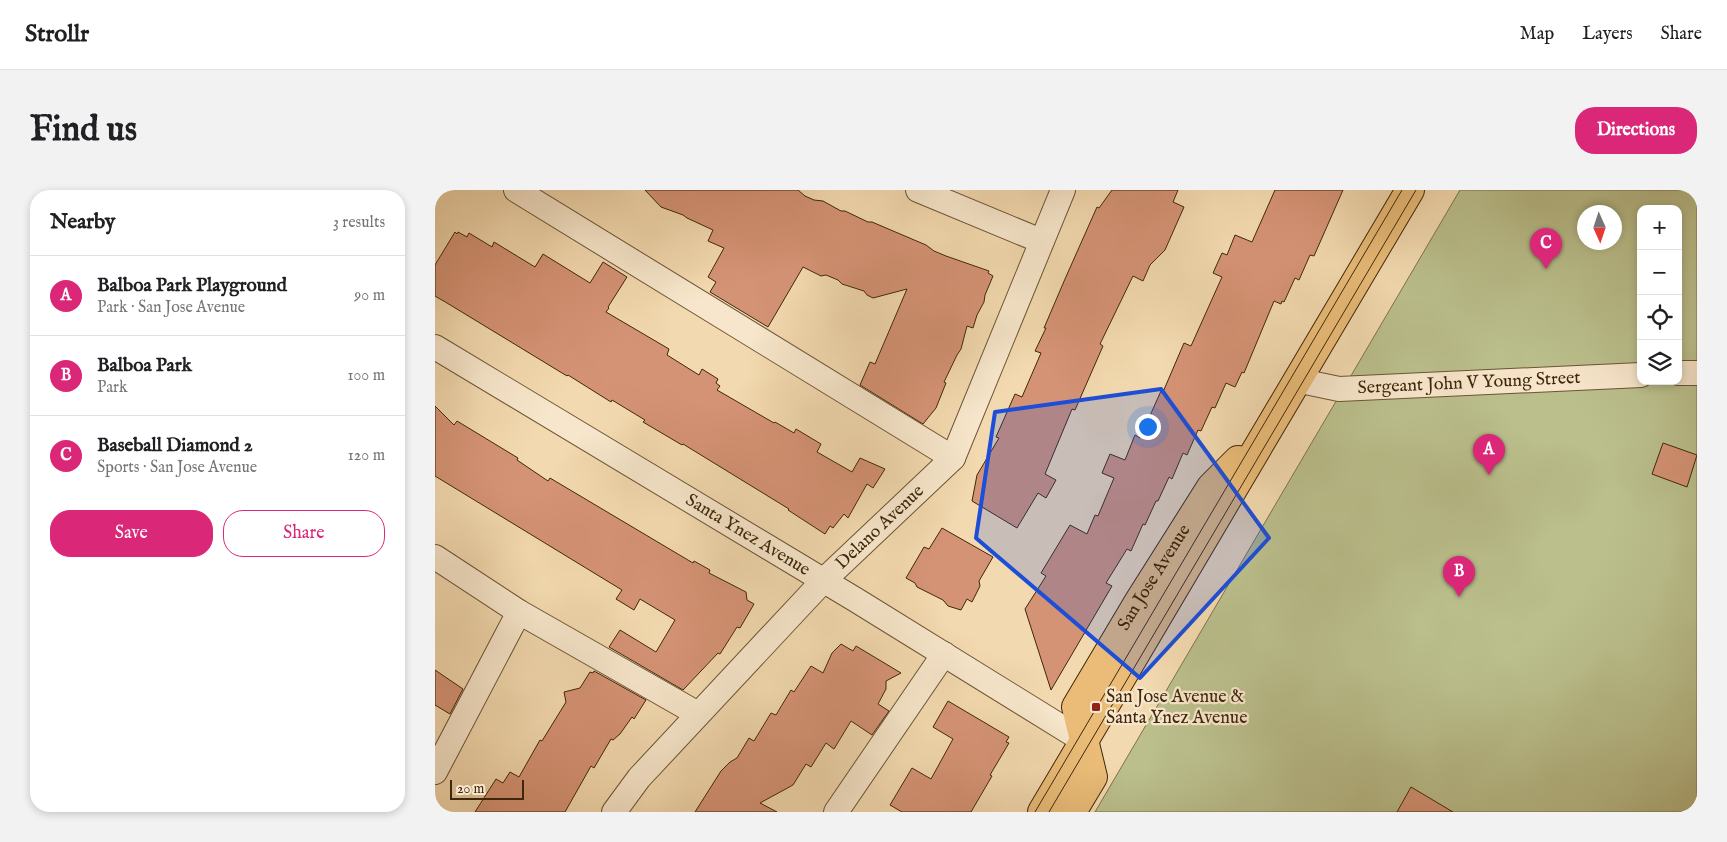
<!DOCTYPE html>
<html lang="en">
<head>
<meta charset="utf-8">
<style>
  body { margin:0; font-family:"IM FELL English",serif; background:#f2f2f2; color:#202124 }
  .controls { position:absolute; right:15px; top:15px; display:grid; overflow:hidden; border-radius:10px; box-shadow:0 2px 8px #0003 }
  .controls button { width:45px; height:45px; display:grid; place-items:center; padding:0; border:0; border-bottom:1px solid #e0e0e0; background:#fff; color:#202124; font:25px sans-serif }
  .compass { position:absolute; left:1142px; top:15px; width:45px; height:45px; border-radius:50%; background:#fff; box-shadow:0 2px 8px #0003; rotate:177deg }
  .scale { position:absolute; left:15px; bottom:12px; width:74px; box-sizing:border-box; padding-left:5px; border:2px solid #3f270b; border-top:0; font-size:14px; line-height:18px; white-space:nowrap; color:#3f270b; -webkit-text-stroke:4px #f7e6cb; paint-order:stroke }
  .you { position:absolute; left:712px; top:236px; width:18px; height:18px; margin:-12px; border:4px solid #fff; border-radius:50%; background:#1a73e8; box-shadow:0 0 0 8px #1a73e833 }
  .badge { display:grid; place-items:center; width:32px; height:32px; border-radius:50%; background:#db2777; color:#fff; font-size:16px; font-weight:700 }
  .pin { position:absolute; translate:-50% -41px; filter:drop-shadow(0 1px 2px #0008) }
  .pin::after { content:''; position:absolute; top:26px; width:18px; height:15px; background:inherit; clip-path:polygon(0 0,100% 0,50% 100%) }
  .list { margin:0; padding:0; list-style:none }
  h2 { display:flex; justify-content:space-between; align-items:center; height:65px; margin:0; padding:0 20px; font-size:21px }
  h2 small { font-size:16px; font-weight:400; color:#757577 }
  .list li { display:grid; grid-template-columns:32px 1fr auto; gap:15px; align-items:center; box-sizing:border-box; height:80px; padding:0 20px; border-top:1px solid #e0e0e0 }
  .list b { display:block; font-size:19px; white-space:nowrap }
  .list p { margin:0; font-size:16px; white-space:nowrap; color:#757577 }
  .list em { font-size:16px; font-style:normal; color:#757577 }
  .actions { display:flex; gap:10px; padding:15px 20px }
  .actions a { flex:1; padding:11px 0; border:1px solid #db2777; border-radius:20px; text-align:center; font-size:18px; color:#db2777 }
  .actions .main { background:#db2777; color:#fff }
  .icon { flex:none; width:28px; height:28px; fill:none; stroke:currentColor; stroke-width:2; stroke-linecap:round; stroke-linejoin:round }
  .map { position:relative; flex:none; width:1262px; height:622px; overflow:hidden; border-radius:20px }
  header { display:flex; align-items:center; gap:30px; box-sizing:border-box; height:70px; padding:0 25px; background:#fff; border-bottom:1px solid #e0e0e0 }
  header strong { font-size:24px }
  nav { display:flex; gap:28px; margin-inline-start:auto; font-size:18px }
  .intro { display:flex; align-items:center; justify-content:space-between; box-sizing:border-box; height:120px; padding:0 30px }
  h1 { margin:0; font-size:35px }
  .button { padding:12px 22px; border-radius:20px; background:#db2777; color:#fff; font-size:18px; font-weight:700 }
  main { display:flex; gap:30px; padding:0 30px }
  aside { flex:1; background:#fff; border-radius:20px; box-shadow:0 2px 8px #0003 }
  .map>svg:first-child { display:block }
</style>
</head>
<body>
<header>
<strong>Strollr</strong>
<nav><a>Map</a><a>Layers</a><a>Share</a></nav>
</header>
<div class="intro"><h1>Find us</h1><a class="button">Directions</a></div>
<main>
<aside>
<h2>Nearby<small>3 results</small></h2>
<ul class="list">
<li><span class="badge">A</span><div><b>Balboa Park Playground</b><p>Park · San Jose Avenue</p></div><em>90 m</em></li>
<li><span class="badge">B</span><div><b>Balboa Park</b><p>Park</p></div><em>100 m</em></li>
<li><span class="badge">C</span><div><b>Baseball Diamond 2</b><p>Sports · San Jose Avenue</p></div><em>120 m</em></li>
</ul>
<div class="actions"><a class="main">Save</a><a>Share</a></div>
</aside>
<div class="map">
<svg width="1262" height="622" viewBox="0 0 1262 622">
  <rect width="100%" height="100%" fill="#f3d9af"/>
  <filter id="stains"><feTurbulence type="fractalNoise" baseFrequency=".004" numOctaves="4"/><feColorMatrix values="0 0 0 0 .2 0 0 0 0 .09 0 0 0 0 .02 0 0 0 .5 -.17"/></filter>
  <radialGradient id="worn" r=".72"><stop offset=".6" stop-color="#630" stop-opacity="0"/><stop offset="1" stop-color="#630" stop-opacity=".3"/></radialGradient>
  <!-- green -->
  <path fill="#babf8c" stroke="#7c734c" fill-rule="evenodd" d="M1025,0H1262V622H660ZM1206,19H1243V191H1206ZM1150,22H1180V52H1150Z"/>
  <!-- building -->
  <path fill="#d59375" stroke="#3f270b" d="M210,0H363L370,6L379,10L388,11L406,21H410L433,32H437L491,55L499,61L511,66L554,81L553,83L558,86L550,105L549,112L542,125L538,138L532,136L526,159L522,165L509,192L511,193L501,218L488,234L425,195L435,172L440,174L472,99L438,108L432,105L429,101L407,94L403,90L391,85L386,86L368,77L333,137L275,102L281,92L273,87L289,58L273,51L278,40L252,28L248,25L226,17Z
    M677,0H743L738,12L749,17L730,60L715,75L708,91L698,86L665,154L668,156L640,220L637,219L610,284L621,290L611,308L603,303L582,338L537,311L542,285L564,248L561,247L580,204L587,207L606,163L600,161L611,138H609L630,89L662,17L664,18Z
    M840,0H908L879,66L875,65L864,90L860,88L849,112L847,111L846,114L839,111L809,183L807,182L800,197L791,193L780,218L777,217L766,241L763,240L752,265L748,263L737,289L734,287L723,311H721L710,335L708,334L696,361L692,359L671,393L677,396L616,500L590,419L611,386L606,383L635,335L652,344L660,325L663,326L679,288L667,283L675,264L690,270L700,245L705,248L726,201L728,202L749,153L756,156L787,87L778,83L787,63L792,65L800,45L817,52Z
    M20,42L22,44L23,42L32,47L34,43L57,57L59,52L100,77L108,64L155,93L168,72L192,87L173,117L174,118L171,122L234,159L232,165L264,185L267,179L283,189L281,193L285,196L282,200L339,233L340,232L359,243L361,239L386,254L382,262L417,282L425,268L450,279L438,298L432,294L413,328L409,324L398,338L395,336L390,344L353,320L354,319L248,254L247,255L208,232L210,230L177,210L176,212L133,185L132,186L12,113L0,106V75Z
    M0,216L19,235L22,231L83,268L82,270L113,291L115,288L258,373L259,371L275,380L274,383L311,402L312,410L319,414L305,438L302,437L285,464L283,463L248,500L174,457L185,440L221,462L240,430L205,409L199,420L181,409L187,400L0,286Z
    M1228,253L1262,265L1252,297L1217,284Z
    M507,338L558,367L544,391L545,396L537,412L532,409L526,420L513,416L508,410L482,397L480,393L471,388L489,357L494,359Z
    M406,454L418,461L421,456L466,483L451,491V499L443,514L454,521L437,545L416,531L399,559L391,553L376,577L371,574L358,595L325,613L342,622H260L286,581L295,572L302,568L314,548L319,551L336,523L341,525L356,500L359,502L376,476L388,483L397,463Z
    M0,480L28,499L15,524L0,515Z
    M159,481L211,510L199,529L197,527L185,544L178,550L176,549L159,578L156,576L130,622H40L61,589L68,593L75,582L84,587L105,550L107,551L131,512L129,502L145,498L155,482L158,483Z
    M513,511L574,547L571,552L574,553L555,585L557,586L536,622H467L455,615L477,578L496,589L518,549L498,537Z
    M976,597L1018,622H962Z"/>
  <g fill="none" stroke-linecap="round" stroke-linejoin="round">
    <defs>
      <g id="minor">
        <path d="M81,0L518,268"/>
        <path d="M483,0L606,51"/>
        <path id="s1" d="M0,157L421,410L649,551"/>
        <path d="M1243,183H1262"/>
        <path id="s2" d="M861,190L904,199L1206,185"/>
        <path d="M0,367L84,422L263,524"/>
        <path d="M0,582L84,422"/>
        <path id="s3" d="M179,622L204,588L388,391L518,268L628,0"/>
        <path d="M401,622L509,464"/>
      </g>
      <g id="major">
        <path d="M607,622L975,0"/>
        <path id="s4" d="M637,622L658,587L641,517L704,411L776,297L803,270"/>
      </g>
    </defs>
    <!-- minor casing -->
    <use href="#minor" stroke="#6c5434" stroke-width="26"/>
    <!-- major casing -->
    <use href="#major" stroke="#3f270b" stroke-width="30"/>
    <!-- minor -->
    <use href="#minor" stroke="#f7e6cb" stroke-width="24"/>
    <!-- major -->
    <use href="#major" stroke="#eabc78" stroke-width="28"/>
    <!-- tram -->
    <path stroke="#3f270b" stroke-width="1" d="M600,622L967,0
      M614,622L981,0"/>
  </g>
  <!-- marked area -->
  <path fill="#1d4ed8" fill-opacity="0.2" stroke="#1d4ed8" stroke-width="4" stroke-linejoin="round" d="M726,199L834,348L705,488L541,348L560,222Z"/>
  <!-- markers -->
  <rect fill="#8f2418" stroke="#f7e6cb" stroke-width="2" x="656" y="512" width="10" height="10" rx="2.5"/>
  <g text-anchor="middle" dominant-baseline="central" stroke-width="4.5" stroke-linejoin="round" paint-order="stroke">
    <!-- street labels -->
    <g font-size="18" fill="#3f270b" stroke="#f7e6cb">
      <text stroke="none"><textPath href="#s2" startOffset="174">Sergeant John V Young Street</textPath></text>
      <text stroke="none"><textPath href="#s3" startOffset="390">Delano Avenue</textPath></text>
      <text stroke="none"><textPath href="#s1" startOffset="365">Santa Ynez Avenue</textPath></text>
      <text stroke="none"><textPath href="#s4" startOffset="264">San Jose Avenue</textPath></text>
    </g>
    <!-- poi labels -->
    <g font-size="18" fill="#3f270b" stroke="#f7e6cb" text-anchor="start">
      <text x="671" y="507">San Jose Avenue &amp;<tspan x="671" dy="21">Santa Ynez Avenue</tspan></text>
    </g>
  </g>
  <rect width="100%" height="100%" filter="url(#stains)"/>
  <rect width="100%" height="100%" fill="url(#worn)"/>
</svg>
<div class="controls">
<button>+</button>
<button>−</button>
<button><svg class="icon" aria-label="locate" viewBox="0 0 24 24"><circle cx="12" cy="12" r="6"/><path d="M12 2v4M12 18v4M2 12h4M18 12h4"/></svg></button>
<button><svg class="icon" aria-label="layers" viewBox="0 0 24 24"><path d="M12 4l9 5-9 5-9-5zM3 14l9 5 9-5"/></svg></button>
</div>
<svg class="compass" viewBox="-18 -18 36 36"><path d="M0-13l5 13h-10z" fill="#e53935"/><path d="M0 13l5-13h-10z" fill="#757577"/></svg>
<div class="scale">20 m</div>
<div class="you"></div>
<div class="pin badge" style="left:1054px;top:285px">A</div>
<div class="pin badge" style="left:1024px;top:407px">B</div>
<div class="pin badge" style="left:1111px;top:79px">C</div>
</div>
</main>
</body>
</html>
